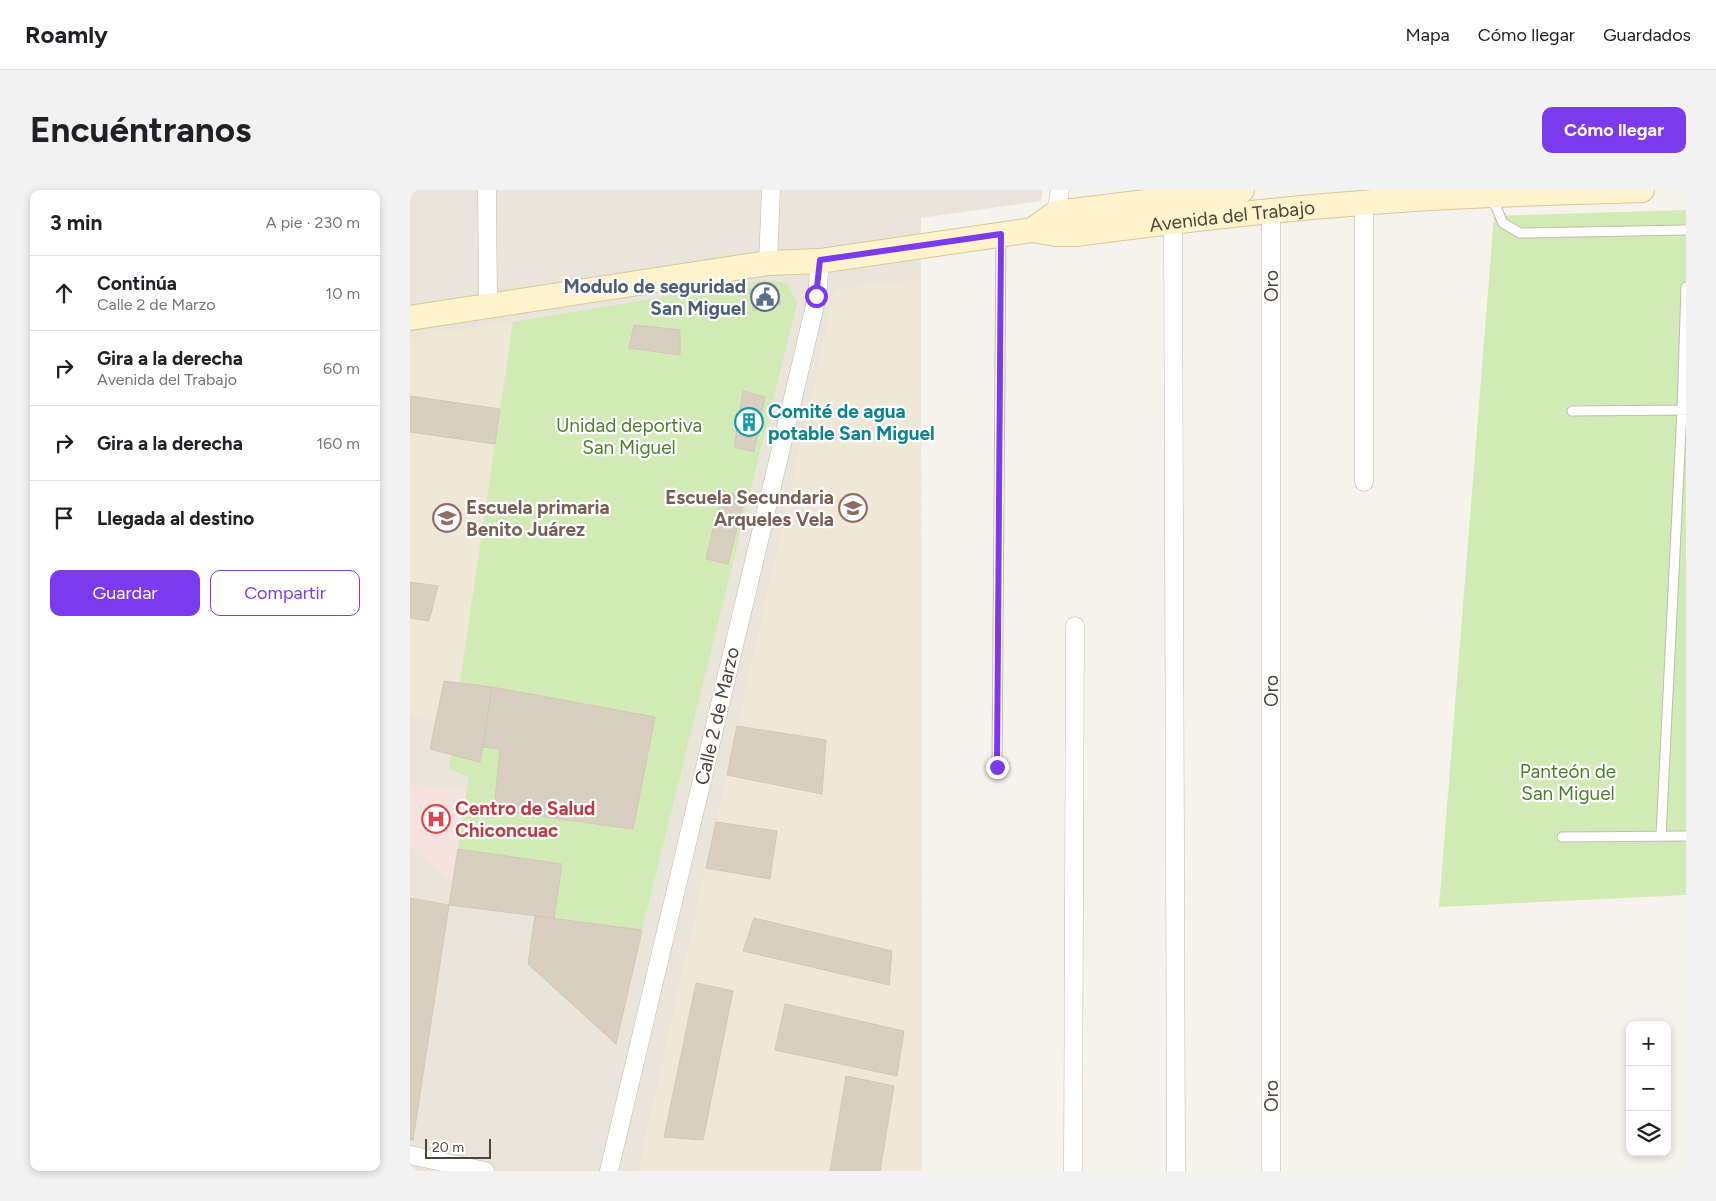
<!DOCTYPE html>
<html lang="es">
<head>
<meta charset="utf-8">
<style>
  body { margin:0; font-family:Figtree,sans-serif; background:#f2f2f2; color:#202124 }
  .controls { position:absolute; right:15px; bottom:15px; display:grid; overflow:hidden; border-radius:10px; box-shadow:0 2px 8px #0003 }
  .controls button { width:45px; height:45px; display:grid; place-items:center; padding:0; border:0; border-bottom:1px solid #e0e0e0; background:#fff; color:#202124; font:25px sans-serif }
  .scale { position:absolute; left:15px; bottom:12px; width:66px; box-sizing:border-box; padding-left:5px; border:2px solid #4b4439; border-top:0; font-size:14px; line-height:18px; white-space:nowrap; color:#4b4439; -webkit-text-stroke:4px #fff; paint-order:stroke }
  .stop { position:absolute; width:15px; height:15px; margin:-11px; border:4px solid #7c3aed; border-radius:50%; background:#fff }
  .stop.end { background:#7c3aed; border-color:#fff; box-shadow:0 1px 5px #0008 }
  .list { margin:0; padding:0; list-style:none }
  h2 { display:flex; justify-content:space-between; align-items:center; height:65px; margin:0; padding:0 20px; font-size:21px }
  h2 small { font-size:16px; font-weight:400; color:#757577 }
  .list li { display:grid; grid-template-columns:32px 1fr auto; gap:15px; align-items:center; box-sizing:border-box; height:75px; padding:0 20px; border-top:1px solid #e0e0e0 }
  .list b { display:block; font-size:19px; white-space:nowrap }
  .list p { margin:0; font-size:16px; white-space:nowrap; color:#757577 }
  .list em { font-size:16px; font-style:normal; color:#757577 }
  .actions { display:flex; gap:10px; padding:15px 20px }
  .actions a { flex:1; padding:11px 0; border:1px solid #7c3aed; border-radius:10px; text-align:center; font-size:18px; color:#7c3aed }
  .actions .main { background:#7c3aed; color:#fff }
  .icon { flex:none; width:28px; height:28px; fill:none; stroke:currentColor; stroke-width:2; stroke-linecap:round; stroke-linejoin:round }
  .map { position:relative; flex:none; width:1276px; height:981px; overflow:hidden; border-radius:10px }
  header { display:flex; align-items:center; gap:30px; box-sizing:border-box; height:70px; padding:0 25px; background:#fff; border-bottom:1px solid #e0e0e0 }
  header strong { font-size:24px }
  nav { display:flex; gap:28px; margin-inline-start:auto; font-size:18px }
  .intro { display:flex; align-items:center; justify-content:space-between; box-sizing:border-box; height:120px; padding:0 30px }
  h1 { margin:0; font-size:35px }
  .button { padding:12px 22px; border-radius:10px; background:#7c3aed; color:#fff; font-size:18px; font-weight:700 }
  main { display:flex; gap:30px; padding:0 30px }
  aside { flex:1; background:#fff; border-radius:10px; box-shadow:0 2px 8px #0003 }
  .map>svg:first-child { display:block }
</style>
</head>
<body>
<header>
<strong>Roamly</strong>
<nav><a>Mapa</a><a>Cómo llegar</a><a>Guardados</a></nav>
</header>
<div class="intro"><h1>Encuéntranos</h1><a class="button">Cómo llegar</a></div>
<main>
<aside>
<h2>3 min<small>A pie · 230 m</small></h2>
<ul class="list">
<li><svg class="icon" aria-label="ahead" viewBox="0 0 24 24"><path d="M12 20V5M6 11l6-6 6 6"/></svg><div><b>Continúa</b><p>Calle 2 de Marzo</p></div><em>10 m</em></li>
<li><svg class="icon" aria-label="right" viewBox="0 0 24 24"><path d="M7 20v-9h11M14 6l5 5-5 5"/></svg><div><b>Gira a la derecha</b><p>Avenida del Trabajo</p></div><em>60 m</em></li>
<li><svg class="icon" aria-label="right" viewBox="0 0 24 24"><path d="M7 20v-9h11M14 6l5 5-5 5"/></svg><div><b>Gira a la derecha</b></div><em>160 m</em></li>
<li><svg class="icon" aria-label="arrive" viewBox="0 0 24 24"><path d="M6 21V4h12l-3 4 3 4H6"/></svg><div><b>Llegada al destino</b></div></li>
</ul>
<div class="actions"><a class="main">Guardar</a><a>Compartir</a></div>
</aside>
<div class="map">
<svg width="1276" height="981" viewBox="0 0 1276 981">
  <rect width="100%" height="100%" fill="#f6f3ec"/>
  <!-- residential -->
  <path fill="#eae5da" d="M0,0H633L631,11L511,28L512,981H0Z"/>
  <!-- education -->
  <path fill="#efe8d6" d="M510,89L512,981H228L425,100Z
    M103,132L44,533L0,527V147Z"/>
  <!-- medical -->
  <path fill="#f6e3e0" d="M0,594L57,601L43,692L0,657Z"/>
  <!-- green -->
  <path fill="#d2eab5" d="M1276,20V705L1029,717L1084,26Z
    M355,90L377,93L387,113L232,740L39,715L59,587L39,579L44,533L103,132Z"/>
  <!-- building -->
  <path fill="#d8cfc1" stroke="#d3c7b4" d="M365,95L371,114L344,120L339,100Z
    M224,135L270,140V165L219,158Z
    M333,201L355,207L344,262L324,257Z
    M0,206L90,219L85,254L0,242Z
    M312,301L335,306L318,374L296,369Z
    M0,392L28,396L19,431L0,428Z
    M34,491L82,497L70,572L20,559Z
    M82,497L245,527L223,639L84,620L90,559L73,557Z
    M327,536L416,550L412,604L317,585Z
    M306,632L367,641L360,689L296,678Z
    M48,659L152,674L144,728L39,715Z
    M0,708L39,715L3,950H0Z
    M125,726L232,740L206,854L118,774Z
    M344,728L482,761L479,795L333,761Z
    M286,793L323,801L293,950L254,947Z
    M375,814L494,841L487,886L365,860Z
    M436,886L484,896L470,981H420Z"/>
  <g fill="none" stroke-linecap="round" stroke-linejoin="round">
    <defs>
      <path id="service" d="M1082,8L1093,33L1110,43L1276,40
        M1162,221L1276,220
        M587,577L591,47
        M1251,646L1272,220L1276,97
        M1152,647L1276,646"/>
      <path id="minor" d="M77,0L78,115
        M954,12V292
        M861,20V981
        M763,32L766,981
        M646,34V23L650,0
        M358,73L361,0
        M0,965L75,981
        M199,981L407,107L410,71
        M663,981L665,436"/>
      <g id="secondary">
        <path d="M622,40L646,23L832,0"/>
        <path id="s1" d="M0,128L358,73L410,71L622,40L646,44H666C761,32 856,20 952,13C1045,5 1139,3 1232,0"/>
      </g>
    </defs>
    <!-- service casing -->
    <use href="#service" stroke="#c2bbae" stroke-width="11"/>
    <!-- minor casing -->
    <use href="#minor" stroke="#c2bbae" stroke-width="19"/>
    <!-- secondary casing -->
    <use href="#secondary" stroke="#d6c79b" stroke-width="26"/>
    <!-- service -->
    <use href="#service" stroke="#fff" stroke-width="9"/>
    <!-- minor -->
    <use href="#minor" stroke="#fff" stroke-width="18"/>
    <!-- secondary -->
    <use href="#secondary" stroke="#fff3cd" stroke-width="24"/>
  </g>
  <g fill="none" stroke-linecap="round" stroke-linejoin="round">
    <!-- route -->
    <path stroke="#7c3aed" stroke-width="6" d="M406,106L410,70L591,44L587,577"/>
  </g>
  <!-- icons -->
  <defs>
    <symbol id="civic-ring" viewBox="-11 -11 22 22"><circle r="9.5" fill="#fff" stroke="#5c6f8a" stroke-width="1.5"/><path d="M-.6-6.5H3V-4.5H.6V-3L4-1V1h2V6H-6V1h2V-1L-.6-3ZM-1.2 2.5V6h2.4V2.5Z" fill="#5c6f8a"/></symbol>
    <symbol id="building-ring" viewBox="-11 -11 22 22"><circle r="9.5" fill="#fff" stroke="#0f9aa8" stroke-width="1.5"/><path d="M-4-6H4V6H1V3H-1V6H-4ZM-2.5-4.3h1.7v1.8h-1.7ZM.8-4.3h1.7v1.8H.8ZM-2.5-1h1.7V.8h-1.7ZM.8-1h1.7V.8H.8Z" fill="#0f9aa8"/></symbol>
    <symbol id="school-ring" viewBox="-11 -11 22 22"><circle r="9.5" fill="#fff" stroke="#8d6e63" stroke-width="1.5"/><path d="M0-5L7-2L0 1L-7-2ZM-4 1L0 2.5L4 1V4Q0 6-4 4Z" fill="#8d6e63"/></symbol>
    <symbol id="hospital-ring" viewBox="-11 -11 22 22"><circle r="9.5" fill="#fff" stroke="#e0444e" stroke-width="1.5"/><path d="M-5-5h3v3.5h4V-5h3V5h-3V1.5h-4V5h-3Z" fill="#e0444e"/></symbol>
  </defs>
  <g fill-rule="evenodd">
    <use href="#civic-ring" x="339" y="91" width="32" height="32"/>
    <use href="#building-ring" x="323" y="216" width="32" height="32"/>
    <use href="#school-ring" x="427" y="302" width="32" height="32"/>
    <use href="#school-ring" x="21" y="312" width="32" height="32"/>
    <use href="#hospital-ring" x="10" y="613" width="32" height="32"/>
  </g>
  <g text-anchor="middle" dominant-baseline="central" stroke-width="4.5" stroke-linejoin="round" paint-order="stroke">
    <!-- street labels -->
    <g font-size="19" fill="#4b4439" stroke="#fff">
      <text stroke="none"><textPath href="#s1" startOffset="830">Avenida del Trabajo</textPath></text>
      <text transform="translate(861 96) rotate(-90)">Oro</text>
      <text transform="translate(861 501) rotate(-90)">Oro</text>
      <text transform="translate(307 526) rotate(-77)">Calle 2 de Marzo</text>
      <text transform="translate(861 906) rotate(-90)">Oro</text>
    </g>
    <!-- service labels -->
    <g font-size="19" font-weight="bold" fill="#4e5e75" stroke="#fff" text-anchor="end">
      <text x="336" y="96">Modulo de seguridad<tspan x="336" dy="22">San Miguel</tspan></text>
    </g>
    <!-- culture labels -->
    <g font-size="19" font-weight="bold" fill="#0d838f" stroke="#fff" text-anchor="start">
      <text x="358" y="221">Comité de agua<tspan x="358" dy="22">potable San Miguel</tspan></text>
    </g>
    <!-- park labels -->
    <g font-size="19" fill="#4a7f2a" stroke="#fff">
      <text x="219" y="235">Unidad deportiva<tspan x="219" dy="22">San Miguel</tspan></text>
      <text x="1158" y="581">Panteón de<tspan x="1158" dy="22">San Miguel</tspan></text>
    </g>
    <!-- education labels -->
    <g font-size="19" font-weight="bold" fill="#785e54" stroke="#fff" text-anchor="end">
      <text x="424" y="307">Escuela Secundaria<tspan x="424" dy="22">Arqueles Vela</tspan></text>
      <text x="56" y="317" text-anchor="start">Escuela primaria<tspan x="56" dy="22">Benito Juárez</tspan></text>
    </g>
    <!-- health labels -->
    <g font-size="19" font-weight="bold" fill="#be3a42" stroke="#fff" text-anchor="start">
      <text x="45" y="618">Centro de Salud<tspan x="45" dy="22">Chiconcuac</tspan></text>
    </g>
  </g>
</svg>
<div class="controls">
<button>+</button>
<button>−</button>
<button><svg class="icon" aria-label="layers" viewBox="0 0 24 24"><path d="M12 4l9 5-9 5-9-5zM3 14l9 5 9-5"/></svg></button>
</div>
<div class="scale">20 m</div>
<div class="stop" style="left:406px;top:106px"></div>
<div class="stop end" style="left:587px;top:577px"></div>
</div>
</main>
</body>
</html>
